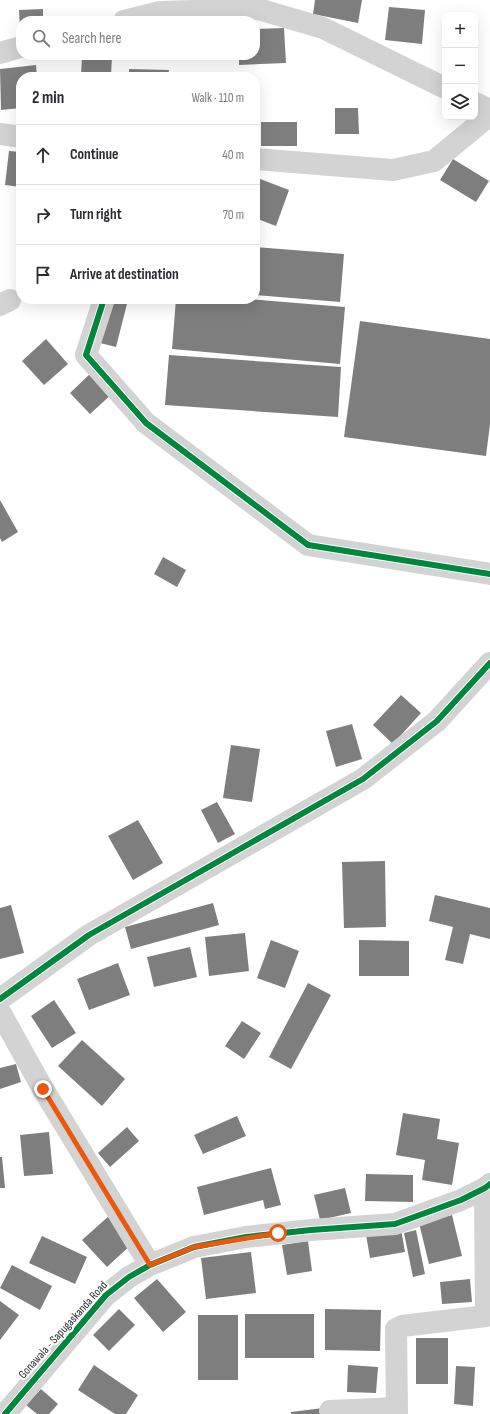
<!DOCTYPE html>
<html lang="en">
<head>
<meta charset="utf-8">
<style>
  body { margin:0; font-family:"Sofia Sans Condensed",sans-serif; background:#f7f7f7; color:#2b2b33 }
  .controls { position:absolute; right:12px; top:12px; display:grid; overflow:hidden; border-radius:8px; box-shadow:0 4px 16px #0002 }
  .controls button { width:36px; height:36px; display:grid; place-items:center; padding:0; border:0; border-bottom:1px solid #e1e1e2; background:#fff; color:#2b2b33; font:20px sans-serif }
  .stop { position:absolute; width:12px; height:12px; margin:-9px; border:3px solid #ea580c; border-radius:50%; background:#fff }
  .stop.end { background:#ea580c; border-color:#fff; box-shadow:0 1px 4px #0008 }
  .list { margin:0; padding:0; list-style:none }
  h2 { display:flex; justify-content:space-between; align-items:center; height:52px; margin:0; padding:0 16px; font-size:17px }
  h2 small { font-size:13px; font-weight:400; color:#7c7c81 }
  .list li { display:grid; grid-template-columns:26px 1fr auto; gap:12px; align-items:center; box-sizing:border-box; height:60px; padding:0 16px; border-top:1px solid #e1e1e2 }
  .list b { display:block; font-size:15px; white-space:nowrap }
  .list em { font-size:13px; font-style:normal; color:#7c7c81 }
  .icon { flex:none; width:22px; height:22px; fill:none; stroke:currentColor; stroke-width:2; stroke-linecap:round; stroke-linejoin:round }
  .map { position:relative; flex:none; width:490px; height:1414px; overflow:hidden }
  .search { position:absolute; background:#fff; box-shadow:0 4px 16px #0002; left:16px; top:16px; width:244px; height:44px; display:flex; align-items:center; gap:10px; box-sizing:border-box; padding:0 14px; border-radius:16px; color:#7c7c81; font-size:15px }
  .panel { position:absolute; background:#fff; box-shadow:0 4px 16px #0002; left:16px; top:72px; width:244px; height:232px; border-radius:16px }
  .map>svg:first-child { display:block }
</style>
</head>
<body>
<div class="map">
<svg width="490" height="1414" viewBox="0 0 490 1414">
  <rect width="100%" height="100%" fill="#fff"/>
  <!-- building -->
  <path fill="#7e7e7e" d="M315,0H362L358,23L313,14Z
    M389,7L425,10L422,44L385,40Z
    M43,9V21H21L20,30L19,10Z
    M284,28L286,63L239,65V55H255V29Z
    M82,55H112L111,77H81Z
    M36,65L37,77H21V108L1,110L0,69Z
    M129,69L169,70L168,77H129Z
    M335,108H358L359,134H335Z
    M261,122H297V146H261Z
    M9,151L21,152V187L5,185Z
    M453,159L489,181L476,202L440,180Z
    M255,177L289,190L276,226L255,218Z
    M255,247L344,254L340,302L255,295Z
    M107,299L128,300L116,347L96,342Z
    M176,299H248L345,307L340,364L172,349Z
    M360,321L490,339V424L486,456L344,437Z
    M46,339L68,364L44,385L22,361Z
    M169,355L341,367L338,417L165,405Z
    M93,371L114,392L90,414L70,393Z
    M0,500L18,532L2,542L0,538Z
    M163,557L186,570L177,587L154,574Z
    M401,695L421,713L393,744L373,725Z
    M352,724L362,759L336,767L326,731Z
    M231,745L260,749L252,802L223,798Z
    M217,802L235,834L218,843L201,810Z
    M138,820L163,863L133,880L108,836Z
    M385,861L386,927L344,928L342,862Z
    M435,895L490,908V939L470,934L463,964L445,960L453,927L429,921Z
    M213,903L219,925L131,949L125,927Z
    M11,905L24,953L0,959V908Z
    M245,933L249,971L209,976L205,937Z
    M271,940L299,951L285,988L257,978Z
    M359,940L409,941V976H359Z
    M190,947L197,977L154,987L147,957Z
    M118,963L130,995L89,1010L77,979Z
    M308,983L331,995L291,1069L269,1057Z
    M54,1000L76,1033L52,1048L31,1016Z
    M242,1021L261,1033L244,1059L225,1046Z
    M82,1040L125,1079L102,1106L58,1066Z
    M16,1064L21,1082L0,1089V1068Z
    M403,1113L440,1119L437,1139L459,1143L452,1185L422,1180L425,1160L396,1155Z
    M237,1116L246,1136L203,1154L194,1135Z
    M127,1127L139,1141L110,1167L98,1153Z
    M49,1132L53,1174L24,1176L20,1135Z
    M0,1157H2L5,1188H0Z
    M271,1168L281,1205L265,1209L263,1200L204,1215L197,1187Z
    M366,1174L413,1175V1202L365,1201Z
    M345,1188L351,1213L320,1220L314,1195Z
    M110,1215L135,1241L107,1267L82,1240Z
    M452,1215L462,1256L429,1264L419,1223Z
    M401,1229L405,1252L370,1258L366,1235Z
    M416,1230L425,1274L413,1277L404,1233Z
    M42,1236L87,1257L75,1284L29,1263Z
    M308,1241L312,1271L287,1275L282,1245Z
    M251,1252L256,1293L206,1299L201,1258Z
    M12,1265L52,1286L40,1310L0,1288Z
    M157,1279L186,1312L163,1332L134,1298Z
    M470,1279L472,1302L442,1304L440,1282Z
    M0,1301L19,1315L0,1340Z
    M119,1309L135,1325L109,1351L93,1335Z
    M325,1309L381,1310L380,1351L325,1350Z
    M245,1314H314V1358H245Z
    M198,1315H238V1380H198Z
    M416,1338H448V1384H416Z
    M94,1365L138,1395L126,1414H115L78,1390Z
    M348,1365L378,1367L376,1393L347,1392Z
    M456,1366L475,1367L473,1406L454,1404Z
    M41,1389L58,1404L49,1414H37L26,1405Z
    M323,1408L324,1414H291V1412Z"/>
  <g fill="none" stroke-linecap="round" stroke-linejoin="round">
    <!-- minor -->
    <path stroke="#d3d3d3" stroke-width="22" d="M124,21L160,12L258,9L323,28L445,88
      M0,53L21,47
      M475,103L490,110
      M0,134L21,137
      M255,159L393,170L434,161L490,115
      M104,299L86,355L146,423L308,545L490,574
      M0,305L10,300
      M0,999L89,935L363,779L437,721L490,663
      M0,1012L43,1089L150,1265
      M330,1411L397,1408
      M5,1414L106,1295L129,1277L150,1265L194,1247L246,1237L311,1230L395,1224L461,1200L485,1188L490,1184
      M397,1414L396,1329L402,1326L486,1316L485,1188"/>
    <defs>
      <path id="cycleway" d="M104,299L86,355L146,423L308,545L490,574
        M0,999L89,935L363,779L437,721L490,663
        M5,1414L106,1295L129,1277L150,1265L194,1247L246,1237L311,1230L395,1224L461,1200L485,1188L490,1184"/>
    </defs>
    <!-- cycleway casing -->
    <use href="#cycleway" stroke="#fff" stroke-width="8"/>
    <!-- cycleway -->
    <use href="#cycleway" stroke="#00873e" stroke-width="6"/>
  </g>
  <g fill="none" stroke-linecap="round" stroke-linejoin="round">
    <!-- route -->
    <path stroke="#ea580c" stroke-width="5" d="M43,1089L150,1265L194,1247L278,1233"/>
  </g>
  <g text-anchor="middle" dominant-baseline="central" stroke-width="4" stroke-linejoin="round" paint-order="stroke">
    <!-- street labels -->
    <g font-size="12" fill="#2e2e2e" stroke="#fff">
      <text transform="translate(63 1330) rotate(-48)">Gonawala - Sapugaskanda Road</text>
    </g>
  </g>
</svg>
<div class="controls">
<button>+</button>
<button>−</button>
<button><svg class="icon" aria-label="layers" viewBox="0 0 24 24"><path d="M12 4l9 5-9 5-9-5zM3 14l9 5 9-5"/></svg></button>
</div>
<div class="stop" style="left:278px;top:1233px"></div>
<div class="stop end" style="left:43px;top:1089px"></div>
<div class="search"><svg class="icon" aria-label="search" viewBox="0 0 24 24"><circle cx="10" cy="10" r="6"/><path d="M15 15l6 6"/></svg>Search here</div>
<section class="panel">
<h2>2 min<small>Walk · 110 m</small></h2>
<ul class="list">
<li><svg class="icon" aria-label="ahead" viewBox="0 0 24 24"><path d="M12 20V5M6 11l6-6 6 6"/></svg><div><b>Continue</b></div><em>40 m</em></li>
<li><svg class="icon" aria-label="right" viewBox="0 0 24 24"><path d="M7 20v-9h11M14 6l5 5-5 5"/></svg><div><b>Turn right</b></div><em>70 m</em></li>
<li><svg class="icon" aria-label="arrive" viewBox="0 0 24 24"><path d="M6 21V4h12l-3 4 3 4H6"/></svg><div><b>Arrive at destination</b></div></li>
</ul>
</section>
</div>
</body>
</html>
